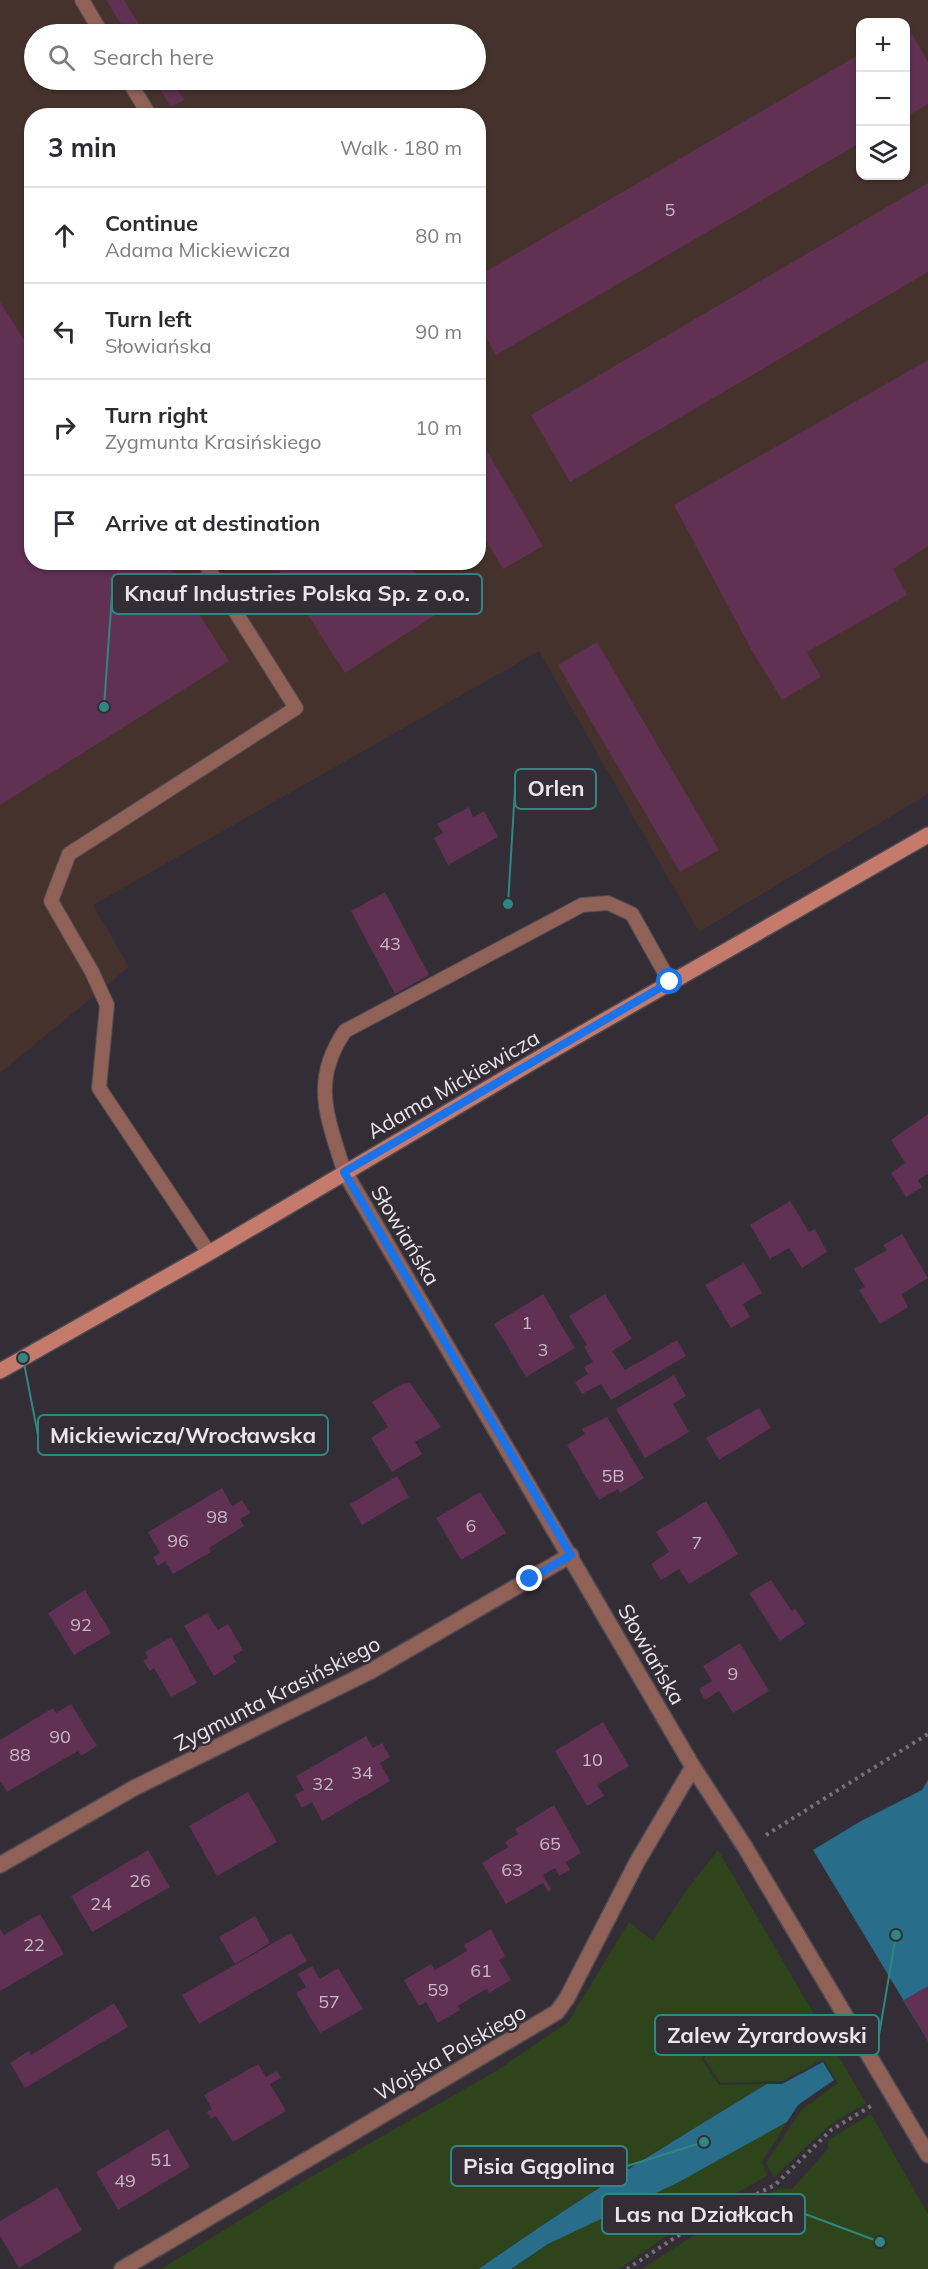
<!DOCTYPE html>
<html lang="en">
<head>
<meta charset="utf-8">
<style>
  body { margin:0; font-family:Mulish,sans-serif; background:#f7f7f7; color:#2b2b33 }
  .controls { position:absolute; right:18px; top:18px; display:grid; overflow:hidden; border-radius:12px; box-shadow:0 2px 4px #0004 }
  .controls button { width:54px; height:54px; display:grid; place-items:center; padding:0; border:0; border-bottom:2px solid #e1e1e2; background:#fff; color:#2b2b33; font:30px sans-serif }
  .stop { position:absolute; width:18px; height:18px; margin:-14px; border:4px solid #1a73e8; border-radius:50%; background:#fff }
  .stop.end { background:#1a73e8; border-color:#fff; box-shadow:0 2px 6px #0008 }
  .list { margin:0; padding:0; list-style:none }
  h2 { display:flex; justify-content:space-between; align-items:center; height:78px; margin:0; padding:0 24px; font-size:26px }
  h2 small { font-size:20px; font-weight:400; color:#7c7c81 }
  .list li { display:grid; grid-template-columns:39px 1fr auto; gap:18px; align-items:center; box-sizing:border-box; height:96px; padding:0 24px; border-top:2px solid #e1e1e2 }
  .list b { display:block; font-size:22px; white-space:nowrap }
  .list p { margin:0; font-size:20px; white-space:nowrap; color:#7c7c81 }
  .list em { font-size:20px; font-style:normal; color:#7c7c81 }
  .icon { flex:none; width:33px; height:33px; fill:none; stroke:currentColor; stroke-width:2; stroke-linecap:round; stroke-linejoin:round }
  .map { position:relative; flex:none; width:928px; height:2269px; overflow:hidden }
  .search { position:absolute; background:#fff; box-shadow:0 2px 4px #0004; left:24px; top:24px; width:462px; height:66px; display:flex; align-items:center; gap:15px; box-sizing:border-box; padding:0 21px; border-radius:33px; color:#7c7c81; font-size:22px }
  .panel { position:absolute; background:#fff; box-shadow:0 2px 4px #0004; left:24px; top:108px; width:462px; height:462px; border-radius:24px }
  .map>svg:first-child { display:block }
</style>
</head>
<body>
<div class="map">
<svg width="928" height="2269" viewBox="0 0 928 2269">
  <rect width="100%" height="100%" fill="#332d36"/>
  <!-- industrial -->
  <path fill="#45322d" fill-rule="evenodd" d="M0,0H928V794L699,932L539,651L93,905L129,967L0,1073ZM860,22H906V176H860ZM34,34H476V80H34ZM32,116H478V562H32Z"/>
  <!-- green -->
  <path fill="#2e441a" d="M718,1850L866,2103L830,2125L774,2177L766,2163L802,2109L838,2083L823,2059L782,2081L720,2083L704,2058L738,2014L701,2058L719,2085L767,2084L656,2151L546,2222L479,2269H161L297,2185L496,2071L568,2022L629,1922L653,1941L688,1888Z
    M871,2114L928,2214V2269H642L711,2224L781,2188L792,2189L828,2149V2140Z
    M787,2122L762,2162L767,2176L697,2215L619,2269H511L548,2244Z"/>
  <!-- water -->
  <path fill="#286d89" d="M928,1780V2041L813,1850L861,1821L922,1790Z
    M823,2062L834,2080L798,2105L787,2122L677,2183L548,2244L511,2269H479C572,2203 669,2143 767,2084H782Z"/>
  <!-- building -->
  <path fill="#603152" d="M106,0H124L145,34H127Z
    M908,27L928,62V104L906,117Z
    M860,54V143L496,355L478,324V276Z
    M154,80H171L184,100L171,107Z
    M928,183V272L570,482L531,415Z
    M0,302L32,352V562H166L229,661L0,805Z
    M928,360V546L893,569L907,595L807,652L821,677L782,700L751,649L674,505Z
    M478,436L543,546L503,569L478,527Z
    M274,562H408L440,612L345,673Z
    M597,642L719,850L680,872L558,665Z
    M469,807L473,817L484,811L498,837L448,865L434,838L443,833L437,824Z
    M385,892L429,975L395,994L351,911Z
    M928,1114V1174L918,1180L922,1187L906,1197L891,1173L905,1163L891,1140Z
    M790,1201L809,1232L815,1229L827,1252L802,1268L789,1248L770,1259L750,1225Z
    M902,1234L928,1278L902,1294L908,1307L880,1324L859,1290L865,1287L854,1269L887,1250L883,1245Z
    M744,1263L762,1293L743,1304L750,1317L731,1328L705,1285Z
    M543,1294L575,1348L526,1377L494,1324Z
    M605,1294L632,1339L612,1351L625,1370L677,1340L686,1356L611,1400L601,1384L582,1394L575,1382L588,1374L584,1367L593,1362L584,1347L587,1345L569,1316Z
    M674,1375L686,1396L673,1404L689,1432L645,1458L616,1409Z
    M410,1383L441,1427L415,1442L422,1454L392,1472L371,1438L388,1427L372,1402L402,1384Z
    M759,1408L771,1428L719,1460L706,1438Z
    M607,1417L644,1478L620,1493L618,1489L599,1500L567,1445L585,1434L582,1429Z
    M397,1476L409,1497L362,1525L350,1504Z
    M222,1488L232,1506L242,1500L250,1513L240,1519L244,1526L209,1548L211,1552L173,1574L165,1561L158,1566L153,1557L160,1553L148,1532Z
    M480,1492L506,1533L461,1560L436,1518Z
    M706,1501L738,1554L689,1584L679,1569L661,1580L651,1564L669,1552L656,1532Z
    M771,1580L792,1611L795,1608L805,1624L780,1641L749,1593Z
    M85,1590L111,1633L74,1655L48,1613Z
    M207,1613L218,1630L228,1624L243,1650L233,1656L236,1662L214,1676L184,1626Z
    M171,1637L197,1683L171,1697L154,1668L150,1671L143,1661L148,1658L145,1652Z
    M740,1643L769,1691L733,1713L719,1691L705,1700L699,1689L712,1681L703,1666Z
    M71,1704L97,1746L81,1756L78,1751L7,1792L0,1781V1740L53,1708L56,1713Z
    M603,1722L629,1766L597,1785L604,1796L587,1806L555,1751Z
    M366,1736L373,1748L382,1743L390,1757L380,1763L390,1781L322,1821L312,1802L302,1808L295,1795L304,1790L296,1776Z
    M248,1792L277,1842L217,1876L189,1826Z
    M554,1805L581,1853L566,1862L570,1870L559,1876L555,1868L543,1875L551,1889L548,1892L543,1883L506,1904L482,1863L508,1847L505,1842L518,1834L515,1829Z
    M148,1850L170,1887L92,1932L71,1896Z
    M40,1914L64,1954L0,1991V1929L4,1935Z
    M255,1916L270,1943L235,1964L219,1937Z
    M491,1929L505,1956L499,1960L511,1980L489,1993L487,1989L472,1997L458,2006L460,2010L438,2023L426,2002L419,2006L404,1980L431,1964L435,1970L467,1951L464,1945Z
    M291,1933L307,1961L199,2024L182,1995Z
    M312,1966L320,1979L338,1968L363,2009L320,2033L296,1993L306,1987L298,1974Z
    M928,1986V2041L904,2000Z
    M114,2003L128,2027L25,2088L10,2063L29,2051L31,2055Z
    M258,2064L266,2077L277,2071L281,2078L270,2084L286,2111L233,2142L216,2116L211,2119L207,2112L212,2109L204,2095Z
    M168,2129L190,2167L118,2210L96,2172Z
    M57,2187L82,2230L19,2268L0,2236V2221Z"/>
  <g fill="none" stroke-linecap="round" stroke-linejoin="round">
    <defs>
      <path id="lane" d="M82,0L102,34
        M128,80L150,116
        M204,562L296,708L69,854L51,901L92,972L107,1005L99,1088L209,1253
        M344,1171C328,1118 310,1082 345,1031L582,905L608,903L632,914L670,982"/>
      <path id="street" d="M344,1171L693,1767L745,1847L928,2155
        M0,1865L134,1788L371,1671L571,1555
        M122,2269L557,2012L567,1998L637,1862L693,1767"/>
      <path id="secondary" d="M0,1371L209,1253L546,1054L928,835"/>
    </defs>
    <!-- lane casing -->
    <use href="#lane" stroke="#504a53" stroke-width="16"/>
    <!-- street casing -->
    <use href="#street" stroke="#504a53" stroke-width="18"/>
    <!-- secondary casing -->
    <use href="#secondary" stroke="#504a53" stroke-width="18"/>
    <!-- path -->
    <path stroke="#767179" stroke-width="4" stroke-dasharray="3 4.5" stroke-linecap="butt" d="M766,1835L928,1734
      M627,2269L699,2222L775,2185L831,2130L871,2106"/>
    <!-- lane -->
    <use href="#lane" stroke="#906157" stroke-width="14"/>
    <!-- street -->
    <use href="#street" stroke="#906157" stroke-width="15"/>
    <!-- secondary -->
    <use href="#secondary" stroke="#c57b6b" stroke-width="15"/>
  </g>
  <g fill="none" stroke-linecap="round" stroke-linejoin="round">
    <!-- route -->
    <path stroke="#1a73e8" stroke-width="8" d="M530,1579L571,1555L344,1172L670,982"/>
  </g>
  <g text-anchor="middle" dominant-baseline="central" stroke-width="5" stroke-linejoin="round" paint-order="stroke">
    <!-- number labels -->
    <g font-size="18" fill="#c7b8c5">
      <text x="670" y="209">5</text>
      <text x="390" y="943">43</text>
      <text x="527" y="1322">1</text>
      <text x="543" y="1349">3</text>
      <text x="613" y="1475">5B</text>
      <text x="217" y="1516">98</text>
      <text x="471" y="1525">6</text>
      <text x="178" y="1540">96</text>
      <text x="697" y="1542">7</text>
      <text x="81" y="1624">92</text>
      <text x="733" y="1673">9</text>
      <text x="60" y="1736">90</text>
      <text x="20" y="1754">88</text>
      <text x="592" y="1759">10</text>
      <text x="362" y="1772">34</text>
      <text x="323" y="1783">32</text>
      <text x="550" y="1843">65</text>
      <text x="512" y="1869">63</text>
      <text x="140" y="1880">26</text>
      <text x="101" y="1903">24</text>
      <text x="34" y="1944">22</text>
      <text x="481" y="1970">61</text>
      <text x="438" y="1989">59</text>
      <text x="329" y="2001">57</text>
      <text x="161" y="2159">51</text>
      <text x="125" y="2180">49</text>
    </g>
    <!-- street labels -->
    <g font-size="21" fill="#e9e5eb" stroke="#332d36">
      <text transform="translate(453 1084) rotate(-30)">Adama Mickiewicza</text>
      <text transform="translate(406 1235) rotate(59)">Słowiańska</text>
      <text transform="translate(652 1654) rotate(60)">Słowiańska</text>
      <text transform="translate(277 1693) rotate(-27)">Zygmunta Krasińskiego</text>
      <text transform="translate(450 2052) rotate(-30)">Wojska Polskiego</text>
    </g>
  </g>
  <!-- callouts -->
  <path fill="none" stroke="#308781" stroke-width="2" d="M104 707L112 594M508 904L515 789M23 1358L38 1435M896 1935L879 2035M704 2142L627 2166M880 2242L805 2214"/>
  <g fill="#308781" stroke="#332d36" stroke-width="2">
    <circle cx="104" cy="707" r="6"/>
    <circle cx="508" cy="904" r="6"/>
    <circle cx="23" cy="1358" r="6"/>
    <circle cx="896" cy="1935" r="6"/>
    <circle cx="704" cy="2142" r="6"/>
    <circle cx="880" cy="2242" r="6"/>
  </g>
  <g fill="#332d36" stroke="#308781" stroke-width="2">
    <rect x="112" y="574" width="370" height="40" rx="6"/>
    <rect x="515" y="769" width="81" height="40" rx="6"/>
    <rect x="38" y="1415" width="290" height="40" rx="6"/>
    <rect x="655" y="2015" width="224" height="40" rx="6"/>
    <rect x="451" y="2146" width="176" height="40" rx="6"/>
    <rect x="602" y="2194" width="203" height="40" rx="6"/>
  </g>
  <g font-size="22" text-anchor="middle" font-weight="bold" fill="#e9e5eb">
    <text x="297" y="601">Knauf Industries Polska Sp. z o.o.</text>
    <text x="556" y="796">Orlen</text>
    <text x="183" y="1443">Mickiewicza/Wrocławska</text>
    <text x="767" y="2043">Zalew Żyrardowski</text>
    <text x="539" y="2174">Pisia Gągolina</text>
    <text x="704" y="2222">Las na Działkach</text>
  </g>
</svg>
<div class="controls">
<button>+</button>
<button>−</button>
<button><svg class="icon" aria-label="layers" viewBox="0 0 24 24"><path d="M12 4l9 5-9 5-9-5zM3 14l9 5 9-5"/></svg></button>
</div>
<div class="stop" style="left:670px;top:982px"></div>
<div class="stop end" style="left:530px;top:1579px"></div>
<div class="search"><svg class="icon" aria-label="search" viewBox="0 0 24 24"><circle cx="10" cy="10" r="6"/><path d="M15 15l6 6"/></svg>Search here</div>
<section class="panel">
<h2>3 min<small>Walk · 180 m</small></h2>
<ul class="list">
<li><svg class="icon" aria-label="ahead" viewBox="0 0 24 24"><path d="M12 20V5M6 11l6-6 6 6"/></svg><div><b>Continue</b><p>Adama Mickiewicza</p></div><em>80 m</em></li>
<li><svg class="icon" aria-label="left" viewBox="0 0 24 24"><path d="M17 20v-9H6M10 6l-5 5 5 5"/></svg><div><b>Turn left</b><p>Słowiańska</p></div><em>90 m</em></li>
<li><svg class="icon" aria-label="right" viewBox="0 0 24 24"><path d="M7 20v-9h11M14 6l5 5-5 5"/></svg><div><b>Turn right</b><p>Zygmunta Krasińskiego</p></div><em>10 m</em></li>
<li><svg class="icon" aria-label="arrive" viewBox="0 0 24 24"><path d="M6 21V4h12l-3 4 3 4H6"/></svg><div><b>Arrive at destination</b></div></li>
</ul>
</section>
</div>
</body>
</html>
